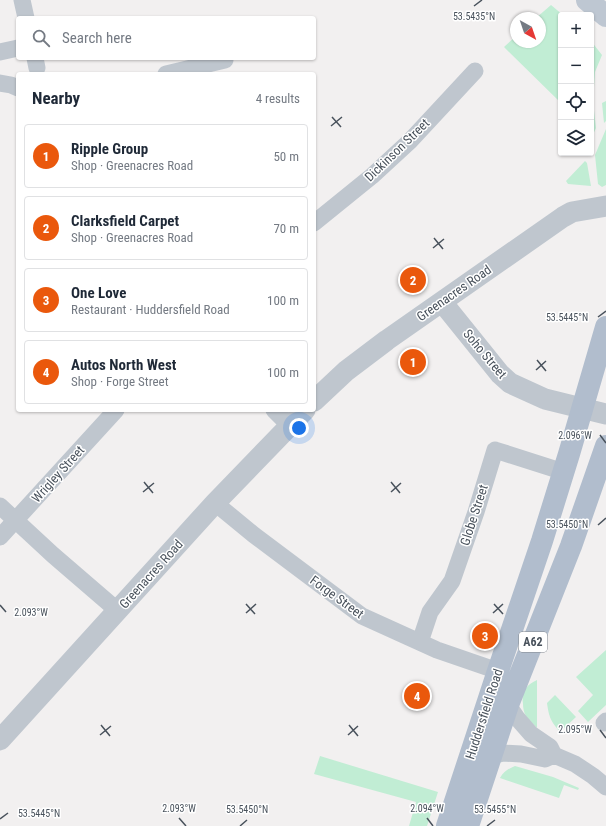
<!DOCTYPE html>
<html lang="en">
<head>
<meta charset="utf-8">
<style>
  body { margin:0; font-family:"Roboto Condensed",sans-serif; background:#f6f6f7; color:#1f2937 }
  .controls { position:absolute; right:12px; top:12px; display:grid; overflow:hidden; border-radius:4px; box-shadow:0 1px 3px #0004 }
  .controls button { width:36px; height:36px; display:grid; place-items:center; padding:0; border:0; border-bottom:1px solid #e0e1e3; background:#fff; color:#1f2937; font:20px sans-serif }
  .compass { position:absolute; left:510px; top:12px; width:36px; height:36px; border-radius:50%; background:#fff; box-shadow:0 1px 3px #0004; rotate:140deg }
  .you { position:absolute; left:299px; top:428px; width:14px; height:14px; margin:-10px; border:3px solid #fff; border-radius:50%; background:#1a73e8; box-shadow:0 0 0 6px #1a73e833 }
  .badge { display:grid; place-items:center; width:26px; height:26px; border-radius:50%; background:#ea580c; color:#fff; font-size:13px; font-weight:700 }
  .pin { position:absolute; translate:-50% -50%; border:2px solid #fff; box-shadow:0 1px 4px #0006 }
  .list { margin:0; padding:0; list-style:none }
  h2 { display:flex; justify-content:space-between; align-items:center; height:52px; margin:0; padding:0 16px; font-size:17px }
  h2 small { font-size:13px; font-weight:400; color:#747a83 }
  .list li { display:grid; grid-template-columns:26px 1fr auto; gap:12px; align-items:center; box-sizing:border-box; height:64px; margin:0 8px 8px; padding:0 8px; border:1px solid #e0e1e3; border-radius:4px }
  .list b { display:block; font-size:15px; white-space:nowrap }
  .list p { margin:0; font-size:13px; white-space:nowrap; color:#747a83 }
  .list em { font-size:13px; font-style:normal; color:#747a83 }
  .icon { flex:none; width:22px; height:22px; fill:none; stroke:currentColor; stroke-width:2; stroke-linecap:round; stroke-linejoin:round }
  .map { position:relative; flex:none; width:606px; height:826px; overflow:hidden }
  .search { position:absolute; background:#fff; box-shadow:0 1px 3px #0004; left:16px; top:16px; width:300px; height:44px; display:flex; align-items:center; gap:10px; box-sizing:border-box; padding:0 14px; border-radius:4px; color:#747a83; font-size:15px }
  .panel { position:absolute; background:#fff; box-shadow:0 1px 3px #0004; left:16px; top:72px; width:300px; height:340px; border-radius:4px }
  .map>svg:first-child { display:block }
</style>
</head>
<body>
<div class="map">
<svg width="606" height="826" viewBox="0 0 606 826">
  <rect width="100%" height="100%" fill="#f2f0f0"/>
  <!-- green -->
  <path fill="#c1edd4" d="M551,5L563,15H561V103L504,47L516,36V42H540V18H536Z
    M591,41L602,55L595,72L593,102L596,128L591,139Z
    M606,101V121L604,123L602,103Z
    M606,129V185L602,187L598,184L595,155Z
    M585,161L587,163L591,186L568,184L566,181Z
    M606,650V705L588,722L578,711L593,695L576,677Z
    M537,680V728C534,724 529,721 526,716C524,713 523,708 523,704C521,692 526,685 537,680Z
    M555,695L576,717L560,732C551,721 549,718 547,703Z
    M320,756L438,792L427,826H409L416,802L314,774Z
    M515,766L553,777L579,788L578,790L564,785L559,798L500,778C504,771 508,769 515,766Z"/>
  <g fill="none" stroke-linecap="round" stroke-linejoin="round">
    <!-- minor -->
    <path stroke="#bfc6ce" stroke-width="17" d="M22,0L26,18
      M0,52L18,48
      M35,58L37,68
      M166,74L225,60
      M0,83L11,85L18,88
      M314,223L372,176L410,141L475,71
      M274,410L289,425
      M215,503L254,535L362,616L437,650L498,671
      M0,506L53,555L118,611
      M0,537L116,410
      M420,642L430,612L452,581L476,512L495,450L564,472
      M508,705L517,718L531,734L550,747L554,755L575,764L593,776L606,787
      M604,723L606,721
      M491,756L503,753L521,754L545,759L554,755"/>
    <!-- tertiary -->
    <path stroke="#bfc6ce" stroke-width="21" d="M442,302L500,374L510,383L545,399L606,414
      M314,401L346,371L387,340L563,217L572,212L606,206
      M0,740L215,503L305,410"/>
    <!-- secondary -->
    <path stroke="#bec7d2" stroke-width="22" d="M587,0L606,16"/>
    <!-- primary -->
    <path stroke="#b1bdcd" stroke-width="22" d="M447,826L498,671L542,541L569,454L606,327
      M468,826L508,705L571,546L606,446"/>
  </g>
  <!-- ticks -->
  <path fill="none" stroke="#49525c" stroke-width="1.5" d="M474,6L482,0M332,117L341,127M331,126L342,117M434,238L443,249M433,248L444,239M598,317L606,311M537,360L546,371M536,370L546,361M600,435L606,443M144,482L153,493M391,482L400,493M143,492L154,483M391,492L401,483M598,525L606,518M246,604L255,614M494,604L503,614M0,605L6,612M246,613L256,604M493,613L503,604M101,725L110,736M349,725L358,736M600,730L606,738M100,735L111,726M348,735L358,726M179,818L186,826M427,818L433,826M0,819L8,813M240,826L247,820M487,826L495,820"/>
  <g text-anchor="middle" dominant-baseline="central" stroke-width="3" stroke-linejoin="round" paint-order="stroke">
    <!-- shield labels -->
    <rect fill="#fff" stroke="#80868d" stroke-width="1" x="519" y="632" width="28" height="20" rx="3"/>
    <g font-size="12" font-weight="bold" fill="#49525c">
      <text x="533" y="642">A62</text>
    </g>
    <!-- street labels -->
    <g font-size="13" fill="#49525c" stroke="#fff">
      <text transform="translate(397 150) rotate(-44)">Dickinson Street</text>
      <text transform="translate(454 293) rotate(-35)">Greenacres Road</text>
      <text transform="translate(485 354) rotate(50)">Soho Street</text>
      <text transform="translate(58 474) rotate(-48)">Wrigley Street</text>
      <text transform="translate(474 515) rotate(-72)">Globe Street</text>
      <text transform="translate(151 574) rotate(-48)">Greenacres Road</text>
      <text transform="translate(337 597) rotate(36)">Forge Street</text>
      <text transform="translate(484 714) rotate(-72)">Huddersfield Road</text>
    </g>
  </g>
  <g font-size="10" text-anchor="middle" fill="#49525c" stroke="#fff" stroke-width="3" stroke-linejoin="round" paint-order="stroke">
    <text x="474" y="20">53.5435°N</text>
    <text x="567" y="321">53.5445°N</text>
    <text x="575" y="439">2.096°W</text>
    <text x="567" y="528">53.5450°N</text>
    <text x="31" y="616">2.093°W</text>
    <text x="575" y="733">2.095°W</text>
    <text x="179" y="812">2.093°W</text>
    <text x="427" y="812">2.094°W</text>
    <text x="247" y="813">53.5450°N</text>
    <text x="495" y="813">53.5455°N</text>
    <text x="39" y="817">53.5445°N</text>
  </g>
</svg>
<div class="controls">
<button>+</button>
<button>−</button>
<button><svg class="icon" aria-label="locate" viewBox="0 0 24 24"><circle cx="12" cy="12" r="6"/><path d="M12 2v4M12 18v4M2 12h4M18 12h4"/></svg></button>
<button><svg class="icon" aria-label="layers" viewBox="0 0 24 24"><path d="M12 4l9 5-9 5-9-5zM3 14l9 5 9-5"/></svg></button>
</div>
<svg class="compass" viewBox="-18 -18 36 36"><path d="M0-13l5 13h-10z" fill="#e53935"/><path d="M0 13l5-13h-10z" fill="#747a83"/></svg>
<div class="you"></div>
<div class="pin badge" style="left:413px;top:362px">1</div>
<div class="pin badge" style="left:413px;top:280px">2</div>
<div class="pin badge" style="left:485px;top:636px">3</div>
<div class="pin badge" style="left:417px;top:696px">4</div>
<div class="search"><svg class="icon" aria-label="search" viewBox="0 0 24 24"><circle cx="10" cy="10" r="6"/><path d="M15 15l6 6"/></svg>Search here</div>
<section class="panel">
<h2>Nearby<small>4 results</small></h2>
<ul class="list">
<li><span class="badge">1</span><div><b>Ripple Group</b><p>Shop · Greenacres Road</p></div><em>50 m</em></li>
<li><span class="badge">2</span><div><b>Clarksfield Carpet</b><p>Shop · Greenacres Road</p></div><em>70 m</em></li>
<li><span class="badge">3</span><div><b>One Love</b><p>Restaurant · Huddersfield Road</p></div><em>100 m</em></li>
<li><span class="badge">4</span><div><b>Autos North West</b><p>Shop · Forge Street</p></div><em>100 m</em></li>
</ul>
</section>
</div>
</body>
</html>
